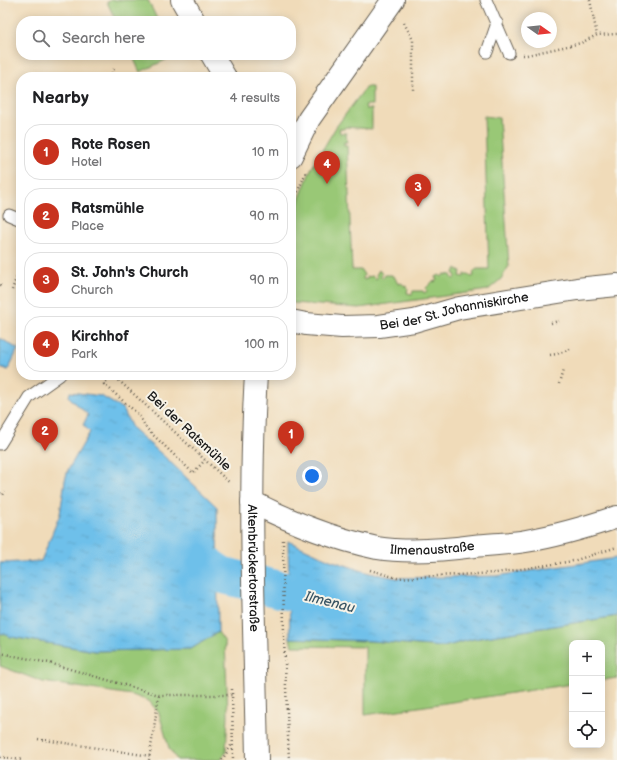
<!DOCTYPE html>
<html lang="en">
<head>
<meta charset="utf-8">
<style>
  body { margin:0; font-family:"Balsamiq Sans",sans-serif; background:#f6f6f6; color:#202124 }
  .controls { position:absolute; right:12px; bottom:12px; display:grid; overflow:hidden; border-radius:8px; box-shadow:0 2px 10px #0003 }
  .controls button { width:36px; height:36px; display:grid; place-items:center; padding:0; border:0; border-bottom:1px solid #e0e0e0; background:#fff; color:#202124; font:20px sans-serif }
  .compass { position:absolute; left:521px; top:12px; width:36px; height:36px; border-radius:50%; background:#fff; box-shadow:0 2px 10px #0003; rotate:105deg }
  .you { position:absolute; left:312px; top:476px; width:14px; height:14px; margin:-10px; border:3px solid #fff; border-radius:50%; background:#1a73e8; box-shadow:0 0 0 6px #1a73e833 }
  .badge { display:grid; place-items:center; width:26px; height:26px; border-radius:50%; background:#c8321e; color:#fff; font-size:13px; font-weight:700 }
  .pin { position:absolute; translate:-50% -33px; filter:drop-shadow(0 1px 2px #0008) }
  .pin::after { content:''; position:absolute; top:21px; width:14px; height:12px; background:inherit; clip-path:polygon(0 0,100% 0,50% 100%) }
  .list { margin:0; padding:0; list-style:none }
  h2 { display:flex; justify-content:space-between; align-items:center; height:52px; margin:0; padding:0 16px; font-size:17px }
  h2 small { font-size:13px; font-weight:400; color:#757577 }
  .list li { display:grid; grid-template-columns:26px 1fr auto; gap:12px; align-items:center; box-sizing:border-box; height:56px; margin:0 8px 8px; padding:0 8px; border:1px solid #e0e0e0; border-radius:16px }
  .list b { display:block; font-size:15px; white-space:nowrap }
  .list p { margin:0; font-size:13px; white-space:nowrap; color:#757577 }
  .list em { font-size:13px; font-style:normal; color:#757577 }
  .icon { flex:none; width:22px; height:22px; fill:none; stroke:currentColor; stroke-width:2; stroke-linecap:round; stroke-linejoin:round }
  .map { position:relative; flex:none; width:617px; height:760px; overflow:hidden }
  .search { position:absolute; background:#fff; box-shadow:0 2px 10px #0003; left:16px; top:16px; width:280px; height:44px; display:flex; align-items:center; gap:10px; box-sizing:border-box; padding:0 14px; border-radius:16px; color:#757577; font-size:15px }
  .panel { position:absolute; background:#fff; box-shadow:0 2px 10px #0003; left:16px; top:72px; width:280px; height:308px; border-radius:16px }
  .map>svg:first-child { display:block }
</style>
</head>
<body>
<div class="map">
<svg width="617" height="760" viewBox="0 0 617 760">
  <defs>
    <pattern id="water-ripples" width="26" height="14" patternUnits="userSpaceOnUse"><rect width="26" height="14" fill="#6ec0ea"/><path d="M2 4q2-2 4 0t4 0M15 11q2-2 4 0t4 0" fill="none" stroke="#5fa4c8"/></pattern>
  </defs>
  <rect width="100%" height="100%" fill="#f7f3e8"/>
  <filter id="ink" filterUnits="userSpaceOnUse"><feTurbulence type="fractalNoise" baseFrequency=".025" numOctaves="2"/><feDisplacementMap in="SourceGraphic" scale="8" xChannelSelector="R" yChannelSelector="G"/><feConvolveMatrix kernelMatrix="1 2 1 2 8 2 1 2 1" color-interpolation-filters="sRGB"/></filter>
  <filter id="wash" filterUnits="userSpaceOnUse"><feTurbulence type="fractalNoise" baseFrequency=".012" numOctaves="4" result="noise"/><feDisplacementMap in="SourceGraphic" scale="16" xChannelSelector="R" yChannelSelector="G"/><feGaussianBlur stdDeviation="0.9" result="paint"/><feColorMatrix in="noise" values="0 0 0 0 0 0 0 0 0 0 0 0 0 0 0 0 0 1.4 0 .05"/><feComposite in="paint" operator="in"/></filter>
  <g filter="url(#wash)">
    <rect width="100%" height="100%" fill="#f0dbb9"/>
    <!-- park -->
    <path fill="#99c876" stroke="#5a7249" d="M111,0H148L158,21H116L107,2Z
      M132,55H174V56L140,72Z
      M366,87H372V105H365L366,109H372V129L345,127L344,129H339L340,133H346L347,142H344V145H347L352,270H361L364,275L363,279L365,280L367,277L373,276L376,279L377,278L376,275L379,270L382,274L381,277L383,278L385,275H392L393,277L394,276L398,284L401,283L408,288L407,293L412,294L413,291H423L424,293L427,291L426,288L433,281L435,282L437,279L435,278V277L440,275L442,277L444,274L451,275L453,279L456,277L454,273L456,268L461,272L460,276L464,277L465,274H469L471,277L474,276L473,272L477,269H489L484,116L499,118L509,266L501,279L488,290L359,308L293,303L291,301L293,243L299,200L311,169L336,127Z
      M617,616V678L602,680V643H572V684L365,715V647L292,646L290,638L371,641L443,647L473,639Z
      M218,632L225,642L228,715L226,752L221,760H177L169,748L159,713L149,701L132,695L43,682L0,666V633L11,637L95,651L191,649Z"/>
    <!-- water -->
    <path fill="url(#water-ripples)" stroke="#456e83" d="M0,338L18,349L8,370L0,367Z
      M70,392L101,396L123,409L132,428L166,458L217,507L218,632L191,649L95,651L11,637L0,633V563L41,561L60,514L65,480L68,470L90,432L83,425L88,415L69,397Z
      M288,541L330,560L369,573L397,578L496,576L617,558V616L473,639L443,647L371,641L290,638Z"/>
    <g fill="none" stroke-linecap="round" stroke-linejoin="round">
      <!-- canal -->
      <path stroke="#6ec0ea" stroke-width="22" d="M188,582L222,575L200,546"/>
      <!-- river -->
      <path stroke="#6ec0ea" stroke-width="37" d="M176,544L222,575L338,604"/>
    </g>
  </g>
  <g filter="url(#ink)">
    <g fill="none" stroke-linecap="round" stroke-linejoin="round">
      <defs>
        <path id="lane" d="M486,0L509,53
          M487,52L497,23
          M9,215L21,220
          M0,444L29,397L60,375"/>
        <g id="street">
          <path d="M182,0L194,21"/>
          <path d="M212,55L225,77"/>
          <path d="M291,156L309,119L393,0"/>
          <path id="s1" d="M291,321L306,324L342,327L379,326L414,321L459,308L577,289L617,285"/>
          <path id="s2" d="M256,375C248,503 255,632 257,760"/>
          <path id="s3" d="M252,502C291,522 334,539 377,548C409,553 443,550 474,546C492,544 509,544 526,541C557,536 587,527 617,517"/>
        </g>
      </defs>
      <!-- lane casing -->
      <use href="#lane" stroke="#665f53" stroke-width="13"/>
      <!-- street casing -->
      <use href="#street" stroke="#665f53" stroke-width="24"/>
      <!-- path -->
      <path stroke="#665f53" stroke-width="2.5" stroke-dasharray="1 3" stroke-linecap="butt" d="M590,0L597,35
        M404,23L413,40V90
        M523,55H527L581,43L597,35L617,34
        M110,77L114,69
        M291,219L295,198L306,172
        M0,285L2,286
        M12,290L17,276
        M551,323L559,321
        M550,355L557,354L570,349
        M112,375L104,384L138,414L147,429L193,473L205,460
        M113,375L230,483
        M559,384L563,370
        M0,493L3,495L5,491
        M283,540L284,639L289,760
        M370,570L397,578L496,573L573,561L617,547
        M0,653L49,663L159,695H232
        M232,689L233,760
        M38,739L150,756
        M0,757L22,760
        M149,760L159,695
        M222,760L232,744"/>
      <!-- lane -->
      <use href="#lane" stroke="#fff" stroke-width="11"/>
      <!-- street -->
      <use href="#street" stroke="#fff" stroke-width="22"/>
    </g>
  </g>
  <g text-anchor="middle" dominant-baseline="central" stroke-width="4" stroke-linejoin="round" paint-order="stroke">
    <!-- street labels -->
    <g font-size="13" fill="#1c1c1c" stroke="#f7f3e8">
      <text stroke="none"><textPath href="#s1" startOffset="165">Bei der St. Johanniskirche</textPath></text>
      <text transform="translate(189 431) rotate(43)">Bei der Ratsmühle</text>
      <text stroke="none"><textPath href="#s3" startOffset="189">Ilmenaustraße</textPath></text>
      <text stroke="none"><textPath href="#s2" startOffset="193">Altenbrückertorstraße</textPath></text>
    </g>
    <!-- water labels -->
    <g font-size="14" font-style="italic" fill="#395564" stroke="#f7f3e8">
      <text transform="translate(330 602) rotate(14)">Ilmenau</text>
    </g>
  </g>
</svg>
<div class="controls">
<button>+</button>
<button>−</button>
<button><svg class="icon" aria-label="locate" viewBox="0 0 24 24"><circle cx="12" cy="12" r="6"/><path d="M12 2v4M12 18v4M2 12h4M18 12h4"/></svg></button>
</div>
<svg class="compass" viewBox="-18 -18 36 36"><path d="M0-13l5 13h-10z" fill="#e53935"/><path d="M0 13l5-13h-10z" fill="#757577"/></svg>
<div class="you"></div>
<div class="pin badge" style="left:291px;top:454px">1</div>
<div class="pin badge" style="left:45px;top:451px">2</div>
<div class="pin badge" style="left:418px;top:207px">3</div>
<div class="pin badge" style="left:327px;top:184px">4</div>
<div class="search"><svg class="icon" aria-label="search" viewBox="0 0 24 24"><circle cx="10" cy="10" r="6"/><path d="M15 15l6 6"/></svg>Search here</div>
<section class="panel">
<h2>Nearby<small>4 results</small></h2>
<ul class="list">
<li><span class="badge">1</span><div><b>Rote Rosen</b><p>Hotel</p></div><em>10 m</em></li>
<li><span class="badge">2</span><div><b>Ratsmühle</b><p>Place</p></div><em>90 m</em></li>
<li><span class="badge">3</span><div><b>St. John's Church</b><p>Church</p></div><em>90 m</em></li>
<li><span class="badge">4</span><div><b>Kirchhof</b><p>Park</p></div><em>100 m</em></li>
</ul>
</section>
</div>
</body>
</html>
